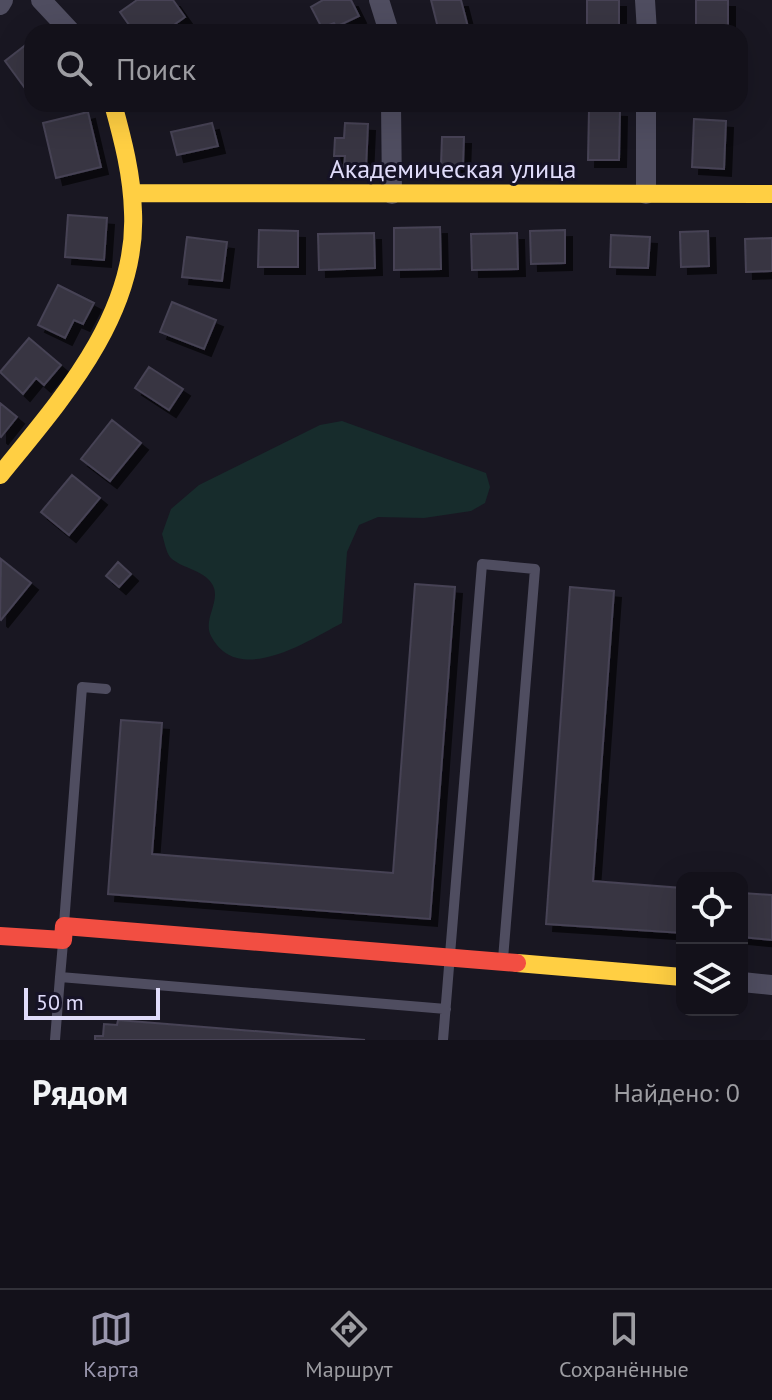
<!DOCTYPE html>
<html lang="ru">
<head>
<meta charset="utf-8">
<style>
  body { margin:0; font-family:"PT Sans",sans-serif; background:#1c1a23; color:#f1f3f6 }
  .controls { position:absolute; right:24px; bottom:24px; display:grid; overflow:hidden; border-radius:16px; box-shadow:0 8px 32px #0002 }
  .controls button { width:72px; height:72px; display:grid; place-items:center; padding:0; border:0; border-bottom:2px solid #323139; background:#13111a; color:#f1f3f6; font:40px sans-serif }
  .scale { position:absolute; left:24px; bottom:20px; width:136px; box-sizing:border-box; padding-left:8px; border:4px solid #e0dcfa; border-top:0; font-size:22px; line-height:28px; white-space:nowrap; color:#e0dcfa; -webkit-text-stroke:6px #161326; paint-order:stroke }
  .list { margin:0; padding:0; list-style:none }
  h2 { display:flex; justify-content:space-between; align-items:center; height:104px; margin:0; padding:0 32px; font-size:34px }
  h2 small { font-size:26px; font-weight:400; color:#9d9da2 }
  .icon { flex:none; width:44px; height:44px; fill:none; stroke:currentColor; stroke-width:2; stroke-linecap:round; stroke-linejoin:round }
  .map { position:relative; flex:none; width:772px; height:1040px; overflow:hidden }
  .search { position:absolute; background:#13111a; box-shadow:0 8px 32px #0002; left:24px; right:24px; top:24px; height:88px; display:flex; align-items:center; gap:20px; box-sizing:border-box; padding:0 28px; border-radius:24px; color:#9d9da2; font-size:30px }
  .sheet { height:248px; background:#13111a }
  nav { display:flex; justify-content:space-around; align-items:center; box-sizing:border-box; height:112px; border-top:2px solid #323139; background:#13111a; font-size:22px; color:#9d9da2 }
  nav a { display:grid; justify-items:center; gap:4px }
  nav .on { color:#9a97ae }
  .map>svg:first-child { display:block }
</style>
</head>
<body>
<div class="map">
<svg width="772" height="1040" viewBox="0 0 772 1040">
  <defs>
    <filter id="shadow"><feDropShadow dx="7" dy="7" stdDeviation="0" flood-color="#0009"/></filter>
  </defs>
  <rect width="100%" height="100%" fill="#191722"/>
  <!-- green -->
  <path fill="#172c2c" d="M342,421L486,473L490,487L485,503L471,511L424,518L378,517L359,525L347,552L342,623C309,640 238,688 211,636C203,620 219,604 214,588C208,570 181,569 170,557C166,552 164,540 162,534L171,509L199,485L320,425Z"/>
  <!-- building -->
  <path fill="#383643" stroke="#464354" stroke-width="2" filter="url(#shadow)" d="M137,0H173L185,17L164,32H134L120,12Z
    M323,0H351L359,16L336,27L334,23L322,28L311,7Z
    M431,0H461L469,31L439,32Z
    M587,0H619V26H587Z
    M696,0H728V32H696Z
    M32,40V94L30,95L5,61Z
    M589,109L620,110L619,160H588Z
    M88,112L101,167L56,178L43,123Z
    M694,119L726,121L724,169L692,167Z
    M212,123L218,146L177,155L171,132Z
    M345,123L368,124L366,169L344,168L345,156H334L335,138H344Z
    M442,137H464L463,166L441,165Z
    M68,215L107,218L104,260L65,257Z
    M440,227L441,269L394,270V228Z
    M259,230L298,231V267H258Z
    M565,230V263L531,264L530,231Z
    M708,231L709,266L681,267L680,232Z
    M374,233L375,268L319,270L318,234Z
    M517,233L518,269L472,270L471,234Z
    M611,235L650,237L648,268L610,267Z
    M187,237L227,242L222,281L182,277Z
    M772,238V271L746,272L745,239Z
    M58,285L94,303L83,324L74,320L65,338L38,325Z
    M172,302L216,320L204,349L160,332Z
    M29,338L61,365L44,385L36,378L23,394L0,372Z
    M149,367L183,389L169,410L135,388Z
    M0,403L17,417L1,437L0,436Z
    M112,420L141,443L110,481L81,459Z
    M72,475L100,498L69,535L41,512Z
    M1,559L31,583L1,620L0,619Z
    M118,562L131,574L119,587L106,576Z
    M415,584L455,587L430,919L108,894L121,720L162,723L152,854L393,873Z
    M570,587L614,591L593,881L682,888V933L546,924Z
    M742,893L772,895V940L742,937Z
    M118,1020L365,1040H95V1036H103L104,1024L117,1025Z"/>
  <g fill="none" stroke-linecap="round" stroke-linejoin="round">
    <!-- lane -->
    <path stroke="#4f4d60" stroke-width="10" d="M64,924L82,687L106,689
      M60,977L63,943
      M55,1040L60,977L446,1009
      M443,1040L482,564L535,569L503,959"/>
    <!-- street -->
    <path stroke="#4f4d60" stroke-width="20" d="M41,0L71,32
      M379,0L389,32
      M645,0L647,32
      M0,5L3,0
      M391,104L392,194
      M646,194V104
      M742,982L772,985"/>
    <!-- slow -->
    <path stroke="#ffcf43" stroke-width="18" d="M134,193L772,194
      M0,475C60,401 138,315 133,212C132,175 123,140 113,104
      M517,963L682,977"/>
    <!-- jam -->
    <path stroke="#f24e42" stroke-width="18" d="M0,936L63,940L64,926L517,963"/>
  </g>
  <g text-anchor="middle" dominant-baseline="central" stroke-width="6" stroke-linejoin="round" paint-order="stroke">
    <!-- street labels -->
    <g font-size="26" fill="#e0dcfa" stroke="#161326">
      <text x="453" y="168">Академическая улица</text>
    </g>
  </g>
</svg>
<div class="controls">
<button><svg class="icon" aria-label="locate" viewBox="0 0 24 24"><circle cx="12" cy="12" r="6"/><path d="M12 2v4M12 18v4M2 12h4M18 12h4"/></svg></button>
<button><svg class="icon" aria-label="layers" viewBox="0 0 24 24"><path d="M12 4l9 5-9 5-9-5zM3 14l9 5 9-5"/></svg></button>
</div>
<div class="scale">50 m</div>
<div class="search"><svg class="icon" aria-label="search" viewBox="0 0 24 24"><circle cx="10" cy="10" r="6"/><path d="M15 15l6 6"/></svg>Поиск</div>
</div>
<section class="sheet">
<h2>Рядом<small>Найдено: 0</small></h2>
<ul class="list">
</ul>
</section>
<nav>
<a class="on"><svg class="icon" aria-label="map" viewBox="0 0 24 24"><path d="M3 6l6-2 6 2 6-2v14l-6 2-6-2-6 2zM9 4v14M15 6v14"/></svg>Карта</a>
<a><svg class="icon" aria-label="directions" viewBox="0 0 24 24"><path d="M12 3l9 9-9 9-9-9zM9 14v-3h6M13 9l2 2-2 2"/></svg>Маршрут</a>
<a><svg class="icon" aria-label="saved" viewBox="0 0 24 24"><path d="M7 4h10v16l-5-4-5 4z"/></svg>Сохранённые</a>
</nav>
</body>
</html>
